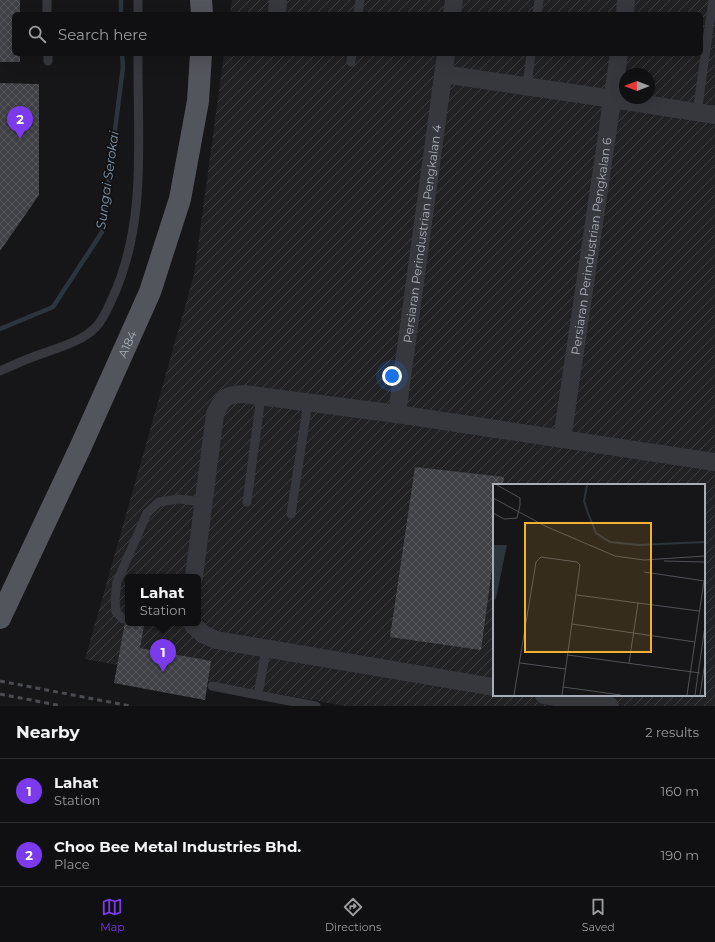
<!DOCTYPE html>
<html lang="en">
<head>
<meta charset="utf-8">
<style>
  body { margin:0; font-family:Montserrat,sans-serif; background:#19191b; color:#f1f3f6 }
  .compass { position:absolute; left:619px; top:68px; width:36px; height:36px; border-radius:50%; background:#101012; box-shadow:0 4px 16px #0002; rotate:270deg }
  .you { position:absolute; left:392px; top:376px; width:14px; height:14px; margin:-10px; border:3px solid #fff; border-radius:50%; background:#1a73e8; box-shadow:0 0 0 6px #1a73e833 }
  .badge { display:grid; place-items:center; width:26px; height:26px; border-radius:50%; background:#7c3aed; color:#fff; font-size:13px; font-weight:700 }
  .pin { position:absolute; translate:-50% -33px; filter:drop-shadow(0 1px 2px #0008) }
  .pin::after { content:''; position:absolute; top:21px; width:14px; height:12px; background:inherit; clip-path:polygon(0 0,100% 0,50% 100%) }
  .popup { position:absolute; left:125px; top:574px; width:76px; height:52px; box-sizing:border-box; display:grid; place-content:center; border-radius:6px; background:#101012; filter:drop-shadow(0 1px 3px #0005); font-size:13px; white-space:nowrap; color:#9c9d9f }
  .popup b { font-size:15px; color:#f1f3f6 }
  .popup::after { content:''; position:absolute; left:50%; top:100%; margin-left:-8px; border:8px solid transparent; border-top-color:#101012 }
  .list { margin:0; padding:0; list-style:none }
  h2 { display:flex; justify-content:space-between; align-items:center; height:52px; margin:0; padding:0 16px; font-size:17px }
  h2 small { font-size:13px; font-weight:400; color:#9c9d9f }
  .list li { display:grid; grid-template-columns:26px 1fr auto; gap:12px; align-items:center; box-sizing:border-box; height:64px; padding:0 16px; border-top:1px solid #303032 }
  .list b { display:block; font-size:15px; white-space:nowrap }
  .list p { margin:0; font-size:13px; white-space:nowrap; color:#9c9d9f }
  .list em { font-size:13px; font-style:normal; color:#9c9d9f }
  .icon { flex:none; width:22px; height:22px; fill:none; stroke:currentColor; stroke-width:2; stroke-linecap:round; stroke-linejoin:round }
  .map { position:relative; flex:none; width:715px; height:706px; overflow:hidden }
  .search { position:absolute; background:#101012; box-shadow:0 4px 16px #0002; left:12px; right:12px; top:12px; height:44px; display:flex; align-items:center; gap:10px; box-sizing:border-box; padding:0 14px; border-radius:6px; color:#9c9d9f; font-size:15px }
  .sheet { height:180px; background:#101012 }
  nav { display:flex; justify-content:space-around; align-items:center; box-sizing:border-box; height:56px; border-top:1px solid #303032; background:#101012; font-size:11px; color:#9c9d9f }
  nav a { display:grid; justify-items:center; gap:2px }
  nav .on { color:#7c3aed }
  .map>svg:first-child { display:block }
</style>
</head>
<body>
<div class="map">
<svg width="715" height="706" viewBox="0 0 715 706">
  <defs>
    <pattern id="industrial-furrows" width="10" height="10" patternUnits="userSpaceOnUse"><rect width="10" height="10" fill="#222225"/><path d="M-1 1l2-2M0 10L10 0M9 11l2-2" fill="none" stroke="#3f3f43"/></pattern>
    <pattern id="building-cross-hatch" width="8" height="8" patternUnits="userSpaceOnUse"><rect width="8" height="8" fill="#404145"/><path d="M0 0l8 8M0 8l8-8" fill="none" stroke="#595a5e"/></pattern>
  </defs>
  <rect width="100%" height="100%" fill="#161618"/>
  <!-- industrial -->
  <path fill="url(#industrial-furrows)" fill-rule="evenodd" d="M232,0H715V706H345L85,659L194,275L224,54H701V14H230ZM625,74H649V98H625ZM494,485H704V695H494ZM128,577H198V623H128Z"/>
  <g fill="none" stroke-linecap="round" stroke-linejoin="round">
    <!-- stream -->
    <path stroke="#2c353c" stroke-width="4.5" d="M121,0V14
      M0,329L53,307L102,232L123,67L122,54"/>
  </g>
  <!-- building -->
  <path fill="url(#building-cross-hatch)" d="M0,0H20V14H14V54H20V62H0Z
    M0,83L39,84V195L0,251Z
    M415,467L504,477L503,485H494V554L481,650L390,637Z
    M125,622L144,625L140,648L211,661L205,700L114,683Z"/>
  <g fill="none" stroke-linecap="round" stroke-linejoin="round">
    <!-- lane -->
    <path stroke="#37383d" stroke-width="9" d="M47,0V14
      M138,14V0
      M358,14L360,0
      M537,14L539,0
      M48,54V61
      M351,62L352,54
      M527,86L531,54
      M697,112L713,0
      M0,371C11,366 22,361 33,357C55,348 79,344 96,327C103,320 108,308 112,299C148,222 137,136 138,54
      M247,502L261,396
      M291,514L308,402
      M128,619H123L116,612L115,600L117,582L147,513L159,502L178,499L204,502
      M212,686L258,695L266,649
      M258,695L316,706"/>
    <!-- street -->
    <g stroke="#37383d" stroke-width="18">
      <path d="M277,14L278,0"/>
      <path d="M452,14L454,0"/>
      <path d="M625,14L626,0"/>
      <path d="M443,74L613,99L715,115"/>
      <path id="s1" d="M397,414L446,54"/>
      <path id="s2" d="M562,439L619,54"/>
      <path d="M194,577L215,414C223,397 225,395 244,394L397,414L715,462"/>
      <path d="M192,623L193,625L203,634L216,640L494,687"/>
      <path d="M544,695L610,706"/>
    </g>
    <!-- primary -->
    <g stroke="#53555c" stroke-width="22">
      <path d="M201,0L202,14"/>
      <path id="s3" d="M0,618L81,446L150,292L180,199L198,101L201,54"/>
    </g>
    <!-- rail -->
    <path stroke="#4a4c52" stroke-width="3" stroke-dasharray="5 4" stroke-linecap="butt" d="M0,681L130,706
      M0,694L62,706"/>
  </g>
  <g text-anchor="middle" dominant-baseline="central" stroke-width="3.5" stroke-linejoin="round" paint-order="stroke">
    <!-- street labels -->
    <g font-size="12" fill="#a8adb8" stroke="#111113">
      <text stroke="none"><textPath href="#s1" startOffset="182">Persiaran Perindustrian Pengkalan 4</textPath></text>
      <text stroke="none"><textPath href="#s2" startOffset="195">Persiaran Perindustrian Pengkalan 6</textPath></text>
      <text stroke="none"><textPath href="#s3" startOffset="302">A184</textPath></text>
    </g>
    <!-- water labels -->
    <g font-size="13" font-style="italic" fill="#7f9bb3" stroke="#111113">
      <text transform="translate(107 180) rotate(-82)">Sungai Serokai</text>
    </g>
  </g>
  <!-- overview -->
  <g transform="translate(493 484)">
    <rect width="212" height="212" fill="#161618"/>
    <path d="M0,61H14L3,114L0,117Z" fill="#2c353c"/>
    <path fill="none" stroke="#2c353c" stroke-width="2" d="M94,1L91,17L95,29L103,49L117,58L146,61L212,58"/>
    <path fill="none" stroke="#505258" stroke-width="1" d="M0,14L52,42L122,72L151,76L212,72M0,29L11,35L24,34L27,21V14L4,1M171,77L212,78M151,88L212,97M84,111L206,127M79,140L202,158M75,171L207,189M27,179L73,185M136,179L145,119M70,203L128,211M21,211L43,78L48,73L84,78L87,81L69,211M194,211L211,97M202,211L212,142M207,211L212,178"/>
    <path fill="#f2b134" fill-opacity="0.15" stroke="#f2b134" stroke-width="2" d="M32,39H158V168H32Z"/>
    <rect width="212" height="212" fill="none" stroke="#a8adb8" stroke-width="2"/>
  </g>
</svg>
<svg class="compass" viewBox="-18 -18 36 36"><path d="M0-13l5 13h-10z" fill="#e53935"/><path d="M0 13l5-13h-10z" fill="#9c9d9f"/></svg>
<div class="you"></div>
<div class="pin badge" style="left:163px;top:672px">1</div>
<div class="popup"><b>Lahat</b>Station</div>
<div class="pin badge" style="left:20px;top:139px">2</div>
<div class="search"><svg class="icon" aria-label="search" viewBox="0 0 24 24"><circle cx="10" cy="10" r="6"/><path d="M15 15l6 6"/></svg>Search here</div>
</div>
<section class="sheet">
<h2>Nearby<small>2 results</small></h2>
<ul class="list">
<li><span class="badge">1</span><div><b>Lahat</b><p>Station</p></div><em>160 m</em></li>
<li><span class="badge">2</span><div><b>Choo Bee Metal Industries Bhd.</b><p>Place</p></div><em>190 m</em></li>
</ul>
</section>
<nav>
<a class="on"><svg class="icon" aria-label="map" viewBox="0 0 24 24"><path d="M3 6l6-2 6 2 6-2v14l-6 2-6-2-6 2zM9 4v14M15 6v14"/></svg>Map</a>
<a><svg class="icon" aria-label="directions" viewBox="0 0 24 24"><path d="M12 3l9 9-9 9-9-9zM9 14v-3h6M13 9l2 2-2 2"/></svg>Directions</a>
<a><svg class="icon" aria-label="saved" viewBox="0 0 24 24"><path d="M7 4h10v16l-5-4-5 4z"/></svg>Saved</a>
</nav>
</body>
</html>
